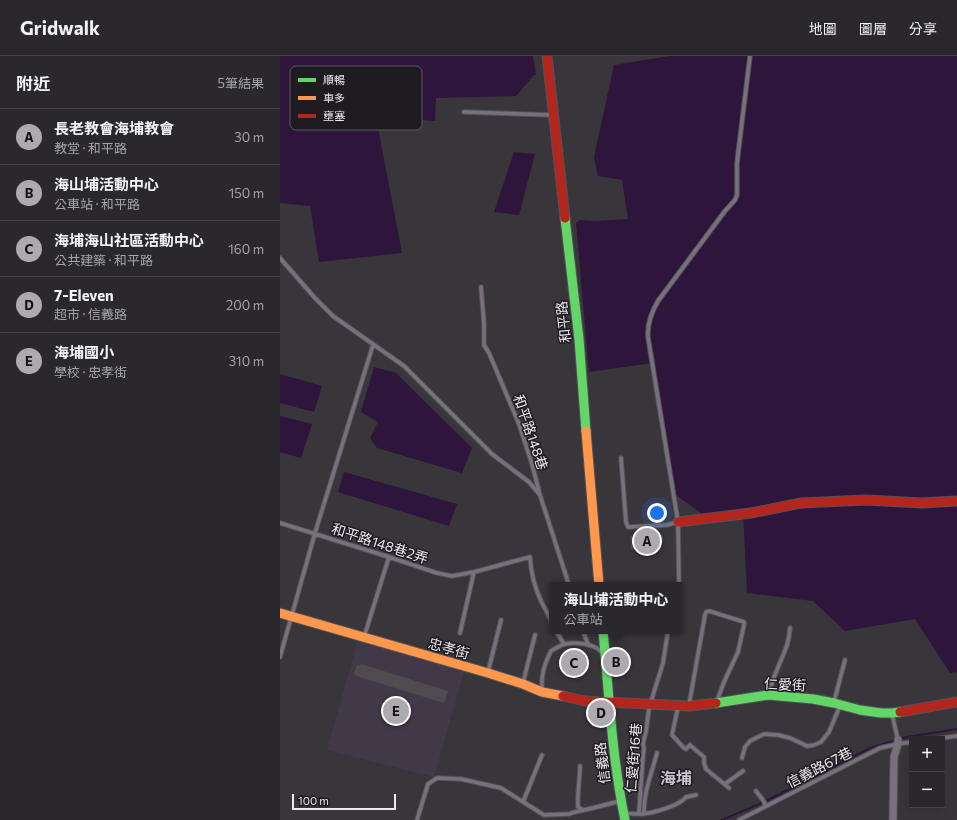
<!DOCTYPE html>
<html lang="zh-TW">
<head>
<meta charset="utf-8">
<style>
  body { margin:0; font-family:Commissioner,"Noto Sans TC",sans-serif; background:#323034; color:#f1f3f6 }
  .controls { position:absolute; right:12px; bottom:12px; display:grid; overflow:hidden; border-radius:0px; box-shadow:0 4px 16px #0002 }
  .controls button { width:36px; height:36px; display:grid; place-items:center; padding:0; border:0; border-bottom:1px solid #464448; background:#2a282c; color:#f1f3f6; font:20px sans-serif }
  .scale { position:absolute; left:12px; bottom:10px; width:104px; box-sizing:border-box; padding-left:4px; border:2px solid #ece8ef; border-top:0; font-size:11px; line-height:14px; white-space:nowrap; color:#ece8ef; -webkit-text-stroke:3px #1e1c21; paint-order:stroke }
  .you { position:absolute; left:377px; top:457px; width:14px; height:14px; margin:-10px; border:3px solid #fff; border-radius:50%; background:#1a73e8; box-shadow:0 0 0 6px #1a73e833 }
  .badge { display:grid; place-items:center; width:26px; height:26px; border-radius:50%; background:#ada9b0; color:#111; font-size:13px; font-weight:700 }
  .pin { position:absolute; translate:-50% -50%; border:2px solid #fff; box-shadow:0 1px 4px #0006 }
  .popup { position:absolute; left:269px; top:526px; width:134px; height:52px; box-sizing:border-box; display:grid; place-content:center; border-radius:0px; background:#2a282c; filter:drop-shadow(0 1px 3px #0005); font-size:13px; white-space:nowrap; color:#a5a6a9 }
  .popup b { font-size:15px; color:#f1f3f6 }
  .popup::after { content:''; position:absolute; left:50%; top:100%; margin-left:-8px; border:8px solid transparent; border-top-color:#2a282c }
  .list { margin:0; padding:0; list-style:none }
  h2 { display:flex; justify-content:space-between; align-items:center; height:52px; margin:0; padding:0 16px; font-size:17px }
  h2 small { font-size:13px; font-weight:400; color:#a5a6a9 }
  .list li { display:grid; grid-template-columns:26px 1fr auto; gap:12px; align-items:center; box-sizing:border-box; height:56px; padding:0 16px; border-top:1px solid #464448 }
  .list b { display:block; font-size:15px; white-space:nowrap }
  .list p { margin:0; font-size:13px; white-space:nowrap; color:#a5a6a9 }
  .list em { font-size:13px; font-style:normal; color:#a5a6a9 }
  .map { position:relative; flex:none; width:677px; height:764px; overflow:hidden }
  header { display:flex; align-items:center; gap:24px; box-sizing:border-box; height:56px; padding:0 20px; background:#2a282c; border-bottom:1px solid #464448 }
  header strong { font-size:19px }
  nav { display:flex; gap:22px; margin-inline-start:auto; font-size:14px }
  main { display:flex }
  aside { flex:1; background:#2a282c }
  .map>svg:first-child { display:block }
</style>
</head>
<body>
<header>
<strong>Gridwalk</strong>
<nav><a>地圖</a><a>圖層</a><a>分享</a></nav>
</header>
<main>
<aside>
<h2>附近<small>5筆結果</small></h2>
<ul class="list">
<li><span class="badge">A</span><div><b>長老教會海埔教會</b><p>教堂 · 和平路</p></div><em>30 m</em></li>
<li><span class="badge">B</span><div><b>海山埔活動中心</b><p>公車站 · 和平路</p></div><em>150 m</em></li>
<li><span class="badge">C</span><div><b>海埔海山社區活動中心</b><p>公共建築 · 和平路</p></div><em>160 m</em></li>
<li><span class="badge">D</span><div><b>7-Eleven</b><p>超市 · 信義路</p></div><em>200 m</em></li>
<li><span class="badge">E</span><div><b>海埔國小</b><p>學校 · 忠孝街</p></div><em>310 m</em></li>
</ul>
</aside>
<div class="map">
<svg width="677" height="764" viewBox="0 0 677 764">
  <rect width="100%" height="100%" fill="#38353b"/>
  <!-- built -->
  <path fill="#423948" d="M78,584L184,616L154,721L47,694Z"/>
  <!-- water -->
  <path fill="#2e153c" d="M0,0H253L256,19H254L236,40L156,42L155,65L101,61V69L98,72L122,197L39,206L30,150L0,147Z
    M390,0H677V616L670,617L635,563L565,575L533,545L467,537L463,456L425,460L396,439L373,307L309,316L296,166H299V164L314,165L348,163L342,124L318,120L314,101L334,9Z
    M234,96L255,98L239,159L214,156Z
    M94,311L116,317L192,392L182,417L97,392L90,382L98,366L81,356Z
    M0,318L42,330L34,356L0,347Z
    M0,360L32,368L21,402L0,396Z
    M64,416L177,448L169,470L58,436Z"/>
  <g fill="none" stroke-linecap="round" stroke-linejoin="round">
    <!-- stream -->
    <path stroke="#2e153c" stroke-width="2" d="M442,764L484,746L590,692L627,681L677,673"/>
  </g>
  <!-- building -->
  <path fill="#4f4c50" d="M377,477H380L383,481V486L379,490L351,494L350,480Z
    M288,597L302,598L301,617H286Z
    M81,608L168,635L164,647L76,620L74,617L77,609L80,610Z"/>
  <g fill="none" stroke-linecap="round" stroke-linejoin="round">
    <defs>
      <path id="lane" d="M184,56L271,59
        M0,202L35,242L53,260L124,310L212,398L249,426L260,439
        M201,231L204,267V289L209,297L239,368L252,408L260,439L289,529
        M341,402L346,466L348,471L387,469L397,466
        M0,467L109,501L157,517L172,520L194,516L250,501C251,517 255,533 262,547C266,554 269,560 272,567
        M399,529L398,466L368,281C367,268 371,257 378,245L445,155L455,144L457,139V107L470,0
        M276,575L284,588
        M303,575L308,588
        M180,577L194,516
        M84,581L109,501
        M0,601L35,477L93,289
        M208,616L221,564
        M243,627L255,579
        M262,634C261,619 264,609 271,595C274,593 278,591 282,589C293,585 313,587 322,596
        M489,638C491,630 493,622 497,614C503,598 509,590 510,572
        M554,646L565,604
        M409,649L425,559L426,556L429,555L461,565L464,566V569L458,596L444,626L437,645
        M398,651L392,679L404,692L406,693L410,689L411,690L424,701V707L426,713L449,732
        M612,658L618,684
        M654,683L677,680
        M462,702L465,691L470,685L484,678L498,679L510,682L527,690L534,689L541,686L549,676L560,650
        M300,710C300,724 297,737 298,751L303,754
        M445,728L463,715
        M476,735L483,744L486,750
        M243,746L262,699
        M345,757C351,758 356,758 362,758C372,757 400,750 406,741L416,739
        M359,758L363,700L364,693L363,687L366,676L369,652L383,607L388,575
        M364,758C363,738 372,716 377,697
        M137,764L148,728L157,722L181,723L221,732L264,759L289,758L295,756L313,752L340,745
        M459,764L600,692L618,688L632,686"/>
      <path id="street" d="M613,764L614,701L618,688V684"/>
      <path id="fast" d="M285,162L299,283L306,375
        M323,575C329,638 332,702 345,764
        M436,647L488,639L533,643L554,647L580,654L601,657H612L620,656"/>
      <path id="slow" d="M306,375L319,529
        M0,557L208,617L243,628L262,636L283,640"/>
      <path id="jam" d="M267,0L285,162
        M398,466L471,457L521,447L586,444L642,447L677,445
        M283,640L305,645L409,650L436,647
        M620,656L677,646"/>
    </defs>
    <!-- lane casing -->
    <use href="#lane" stroke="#555257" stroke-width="5.5"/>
    <!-- street casing -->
    <use href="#street" stroke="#555257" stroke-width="9"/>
    <!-- fast casing -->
    <use href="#fast" stroke="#555257" stroke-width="11"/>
    <!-- slow casing -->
    <use href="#slow" stroke="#555257" stroke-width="11"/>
    <!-- jam casing -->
    <use href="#jam" stroke="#555257" stroke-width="11"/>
    <!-- lane -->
    <use href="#lane" stroke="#78707c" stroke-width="3.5"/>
    <!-- street -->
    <use href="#street" stroke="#78707c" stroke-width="7"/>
    <!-- fast -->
    <use href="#fast" stroke="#63d668" stroke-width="9"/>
    <!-- slow -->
    <use href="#slow" stroke="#ff974d" stroke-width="9"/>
    <!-- jam -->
    <use href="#jam" stroke="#b3261e" stroke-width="9"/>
  </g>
  <g text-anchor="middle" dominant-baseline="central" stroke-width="3" stroke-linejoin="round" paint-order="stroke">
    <!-- street labels -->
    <g font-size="14" fill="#ece8ef" stroke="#1e1c21">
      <text transform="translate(283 266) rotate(-96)">和平路</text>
      <text transform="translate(251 376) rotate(71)">和平路148巷</text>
      <text transform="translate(100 487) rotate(18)">和平路148巷2弄</text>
      <text transform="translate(169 592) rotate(16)">忠孝街</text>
      <text transform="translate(505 628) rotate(3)">仁愛街</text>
      <text transform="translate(353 702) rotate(-85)">仁愛街16巷</text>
      <text transform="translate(322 707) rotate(-97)">信義路</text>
      <text transform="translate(539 711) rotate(-27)">信義路67巷</text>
    </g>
    <!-- quarter labels -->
    <g font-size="16" font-weight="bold" fill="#c9c2cf" stroke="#1e1c21">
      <text x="396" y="721">海埔</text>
    </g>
  </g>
  <!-- legend -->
  <rect x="10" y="10" width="132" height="64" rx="6" fill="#1e1c21" stroke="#5c595f" stroke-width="1"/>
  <rect x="18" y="22" width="18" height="4" fill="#63d668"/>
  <rect x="18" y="40" width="18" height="4" fill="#ff974d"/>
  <rect x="18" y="58" width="18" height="4" fill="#b3261e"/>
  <g font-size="11" fill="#ece8ef">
    <text x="43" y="28">順暢</text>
    <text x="43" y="46">車多</text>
    <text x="43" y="64">壅塞</text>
  </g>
</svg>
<div class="controls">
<button>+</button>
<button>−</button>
</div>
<div class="scale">100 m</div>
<div class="you"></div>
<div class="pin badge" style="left:367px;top:485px">A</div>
<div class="pin badge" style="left:336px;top:606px">B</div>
<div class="popup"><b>海山埔活動中心</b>公車站</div>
<div class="pin badge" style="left:294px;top:607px">C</div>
<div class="pin badge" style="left:321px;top:657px">D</div>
<div class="pin badge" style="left:116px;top:655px">E</div>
</div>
</main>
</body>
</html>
